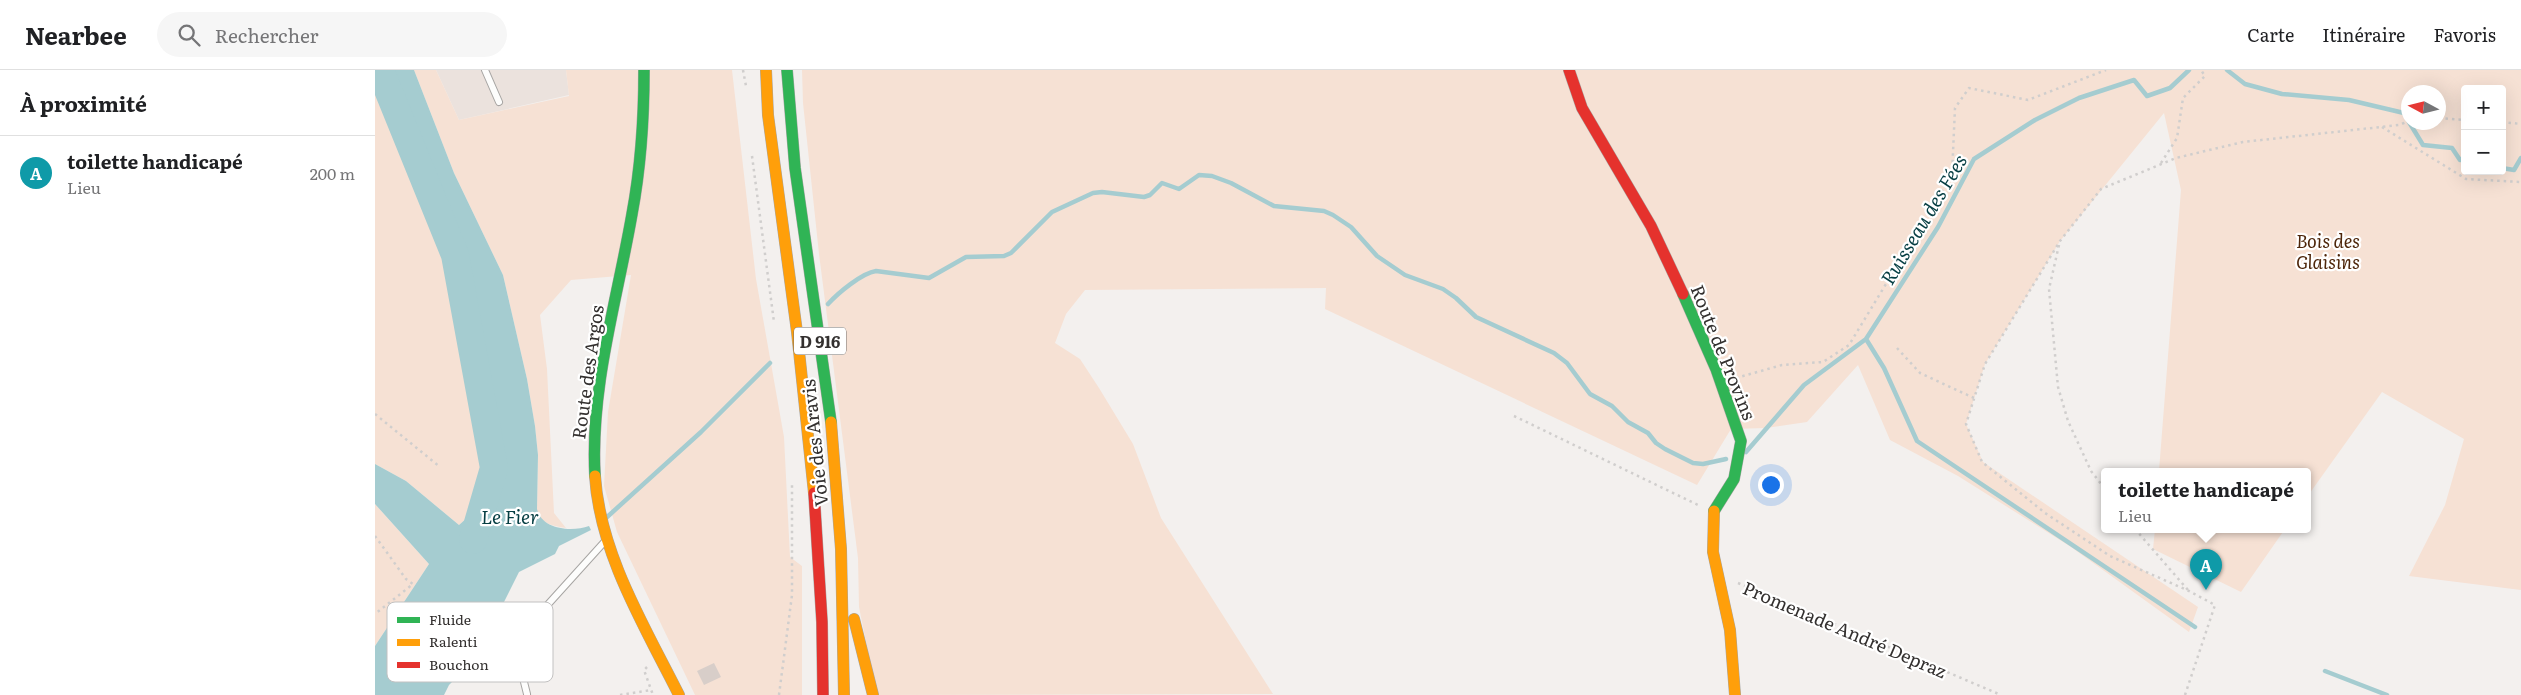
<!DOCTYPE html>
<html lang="fr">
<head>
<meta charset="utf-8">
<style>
  body { margin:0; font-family:Literata,serif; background:#f6f6f6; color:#202124 }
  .controls { position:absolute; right:15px; top:15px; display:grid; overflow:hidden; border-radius:5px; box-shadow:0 5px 20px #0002 }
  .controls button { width:45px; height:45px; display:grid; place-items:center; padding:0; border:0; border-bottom:1px solid #e0e0e0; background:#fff; color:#202124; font:25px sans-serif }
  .compass { position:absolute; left:2026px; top:15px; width:45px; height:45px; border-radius:50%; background:#fff; box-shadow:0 5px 20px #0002; rotate:277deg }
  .you { position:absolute; left:1395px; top:414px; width:18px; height:18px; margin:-12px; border:4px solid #fff; border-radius:50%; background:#1a73e8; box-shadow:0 0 0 8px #1a73e833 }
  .badge { display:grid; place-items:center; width:32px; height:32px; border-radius:50%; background:#767372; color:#fff; font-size:16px; font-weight:700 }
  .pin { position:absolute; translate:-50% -41px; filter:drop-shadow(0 1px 2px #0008) }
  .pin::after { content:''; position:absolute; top:26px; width:18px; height:15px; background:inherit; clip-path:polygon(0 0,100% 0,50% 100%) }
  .popup { position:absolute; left:1726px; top:398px; width:210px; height:65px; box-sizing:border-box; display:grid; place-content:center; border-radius:5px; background:#fff; filter:drop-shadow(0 1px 4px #0005); font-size:16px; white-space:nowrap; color:#757577 }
  .popup b { font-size:19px; color:#202124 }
  .popup::after { content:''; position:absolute; left:50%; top:100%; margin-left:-10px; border:10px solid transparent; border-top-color:#fff }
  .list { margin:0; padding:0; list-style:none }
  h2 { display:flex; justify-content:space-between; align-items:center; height:65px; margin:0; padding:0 20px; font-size:21px }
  h2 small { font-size:16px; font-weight:400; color:#757577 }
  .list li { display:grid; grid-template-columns:32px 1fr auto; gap:15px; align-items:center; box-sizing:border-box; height:75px; padding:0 20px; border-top:1px solid #e0e0e0 }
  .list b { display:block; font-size:19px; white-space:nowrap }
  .list p { margin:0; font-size:16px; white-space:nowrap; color:#757577 }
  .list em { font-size:16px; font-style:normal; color:#757577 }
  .icon { flex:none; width:28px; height:28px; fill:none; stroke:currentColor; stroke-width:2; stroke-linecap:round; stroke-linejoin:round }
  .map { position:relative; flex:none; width:2146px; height:625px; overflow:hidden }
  header { display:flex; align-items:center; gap:30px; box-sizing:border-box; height:70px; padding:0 25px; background:#fff; border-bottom:1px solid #e0e0e0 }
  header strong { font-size:24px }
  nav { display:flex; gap:28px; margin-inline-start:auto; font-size:18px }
  .search { width:350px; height:45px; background:#f6f6f6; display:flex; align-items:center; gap:12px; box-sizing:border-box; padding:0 18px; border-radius:28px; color:#757577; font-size:19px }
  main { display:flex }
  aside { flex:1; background:#fff }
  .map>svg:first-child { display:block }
</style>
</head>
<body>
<header>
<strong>Nearbee</strong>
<div class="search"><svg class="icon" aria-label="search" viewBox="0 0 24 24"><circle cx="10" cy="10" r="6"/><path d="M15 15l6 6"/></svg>Rechercher</div>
<nav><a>Carte</a><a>Itinéraire</a><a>Favoris</a></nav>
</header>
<main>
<aside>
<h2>À proximité<small></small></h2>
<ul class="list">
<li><span class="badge" style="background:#0f9aa8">A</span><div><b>toilette handicapé</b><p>Lieu</p></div><em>200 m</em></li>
</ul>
</aside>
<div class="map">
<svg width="2146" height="625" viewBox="0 0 2146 625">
  <rect width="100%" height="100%" fill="#f3f0ee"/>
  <!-- built -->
  <path fill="#ebe2dd" d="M61,0H191L194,25L84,50Z"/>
  <!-- green -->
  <path fill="#f6e1d4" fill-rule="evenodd" d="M0,0H5L42,95L82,185L94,228L117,340L121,398L110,432L84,455L31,411L0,394Z
    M39,0H61L84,50L194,26L191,0H357L381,209L409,367L415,487L427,496V625H320L242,462L229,416L233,342L256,205L196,210L165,245L172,299L179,443L191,458C178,456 165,454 162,439L163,385L160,356L152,309L128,205L79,103Z
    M427,0H2146V520L2034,506L2070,435L2089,369L2007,322L1932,427V401H1784L1806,120L1789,43L1685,171L1610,294L1591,354L1608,392L1823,537L1814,562L1696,477L1583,406L1515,370L1483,295L1432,352L1391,358L1356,359L1322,415L950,239L951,218L710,220L691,244L680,273L705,289L724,318L758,374L786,448L898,624L504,625L501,622L484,537L483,488L444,184L428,33ZM2090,19H2127V101H2090ZM2034,22H2064V52H2034Z
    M0,434L54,494L0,576Z
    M1780,459H1910L1866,522L1778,479Z"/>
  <!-- water -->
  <path fill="#a5ccd0" d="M5,0H39L79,103L128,205L152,309L160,356L163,385L162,439C167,460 197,462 214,456L216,460L184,476L180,484L144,502L101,588L74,615L69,625H0V576L54,494L0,434V394L31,411L84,455L110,432L121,398L117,340L94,228L82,185L42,95Z"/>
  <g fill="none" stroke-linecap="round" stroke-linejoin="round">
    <!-- stream -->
    <path stroke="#a5ccd0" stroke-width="4.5" d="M1852,0L1870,14L1907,24L1974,30L2029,43L2034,52
      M2034,52L2048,75L2077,78L2085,90L2090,89
      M2127,98L2139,100L2146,88
      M453,234C463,223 487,203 501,201L554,208L591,187L629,186L636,183L677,142L718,123L727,122L769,127L775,125L787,113L804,119L824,105L837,106L856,113L899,136L949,141L958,145L976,157L1002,186L1030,205L1068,219L1081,228L1101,247L1179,283L1192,293L1215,324L1237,336L1253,352L1273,363L1281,373L1290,379L1318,393L1328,394L1351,389
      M1491,269L1509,298L1542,371L1820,557
      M1371,382L1429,315L1491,269L1563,157L1599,89L1660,50L1704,28L1759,10L1772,26L1795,18L1814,0
      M231,448L326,362L395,293
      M1950,601L2012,625"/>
    <!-- river -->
    <path stroke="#a5ccd0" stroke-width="28" d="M5,0L80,185L119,398L98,470"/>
  </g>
  <!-- building -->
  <path fill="#d8cec9" d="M339,593L346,607L329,615L322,601Z"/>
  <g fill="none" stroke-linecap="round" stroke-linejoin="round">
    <defs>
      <path id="lane" d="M110,0L124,32
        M152,624L139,572L232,469"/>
      <path id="fast" d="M412,0L420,98L456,352
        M1308,224L1341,299L1366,371L1359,409L1339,441
        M220,406C215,317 242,231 257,144C266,96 269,49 269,0"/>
      <path id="slow" d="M391,0L393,45L422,262L439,423
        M456,352L466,479L469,625
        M220,406C225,484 270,557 304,625
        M1339,441L1338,482L1355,560L1360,625
        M479,549L498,625"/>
      <path id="jam" d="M1194,0L1207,38L1276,156L1308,224
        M439,423L447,552L448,625"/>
    </defs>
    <!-- lane casing -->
    <use href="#lane" stroke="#a7a5a3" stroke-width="8"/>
    <!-- fast casing -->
    <use href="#fast" stroke="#a7a5a3" stroke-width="12"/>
    <!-- slow casing -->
    <use href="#slow" stroke="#a7a5a3" stroke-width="12"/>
    <!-- jam casing -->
    <use href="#jam" stroke="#a7a5a3" stroke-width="12"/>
    <!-- path -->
    <path stroke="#d0cecd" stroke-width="2.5" stroke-dasharray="2.5 4" stroke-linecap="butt" d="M368,0L371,16
      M2064,48L2090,50
      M2127,52L2146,54
      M2007,57L2091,109L2146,112
      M377,86L399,252
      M1786,93L1802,68L1808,28L1830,6L1826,0
      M1684,175L1674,219L1683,317L1693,351L1716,401L1730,419
      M1522,278L1545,303L1599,328
      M1361,308L1407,295L1448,292L1474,275L1577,105L1580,38L1594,18L1653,30L1731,0
      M0,344L65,397
      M1139,346L1323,435
      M1760,459L1813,520
      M0,466L31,509L38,514L0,544
      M1363,513L1626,625
      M272,597L269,600L278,625
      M245,625L276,620
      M404,625L417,525V414
      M1810,625L1840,535L1814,521L1735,486L1670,443L1607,392L1591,354L1610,294L1685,171L1726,119L1801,88L1868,72L2024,55L2034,51"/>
    <!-- lane -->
    <use href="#lane" stroke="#fdfdfc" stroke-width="6"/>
    <!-- fast -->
    <use href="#fast" stroke="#30b455" stroke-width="11"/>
    <!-- slow -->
    <use href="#slow" stroke="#ff9f0a" stroke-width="11"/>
    <!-- jam -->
    <use href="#jam" stroke="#e5322d" stroke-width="11"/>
  </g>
  <g text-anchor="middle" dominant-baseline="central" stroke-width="4.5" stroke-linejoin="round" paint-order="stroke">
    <!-- shield labels -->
    <rect fill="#fff" stroke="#706e6d" stroke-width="1" x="419" y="257.5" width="52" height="27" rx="4"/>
    <g font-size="16" font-weight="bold" fill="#33302f">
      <text x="445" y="271">D 916</text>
    </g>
    <!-- park labels -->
    <g font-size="18" font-style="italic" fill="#4e260a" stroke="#fff">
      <text x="1953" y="170">Bois des<tspan x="1953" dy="21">Glaisins</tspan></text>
    </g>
    <!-- street labels -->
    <g font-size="18" fill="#33302f" stroke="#fff">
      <text transform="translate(1349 282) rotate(68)">Route de Provins</text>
      <text transform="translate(212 302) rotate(-82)">Route des Argos</text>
      <text transform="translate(439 373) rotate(-96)">Voie des Aravis</text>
      <text transform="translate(1470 559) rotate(23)">Promenade André Depraz</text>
    </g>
    <!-- water labels -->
    <g font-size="19" font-style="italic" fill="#063e43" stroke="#fff">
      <text transform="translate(1548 149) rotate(-59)">Ruisseau des Fées</text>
      <text x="135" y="446">Le Fier</text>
    </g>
  </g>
  <!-- legend -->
  <rect x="12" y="532" width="166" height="80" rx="8" fill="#fff" stroke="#c2c1c1" stroke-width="1"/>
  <rect x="22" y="547" width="23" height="6" fill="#30b455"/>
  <rect x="22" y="569" width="23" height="7" fill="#ff9f0a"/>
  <rect x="22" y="592" width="23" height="6" fill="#e5322d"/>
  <g font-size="14" fill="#33302f">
    <text x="54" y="555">Fluide</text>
    <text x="54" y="577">Ralenti</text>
    <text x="54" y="600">Bouchon</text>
  </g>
</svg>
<div class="controls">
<button>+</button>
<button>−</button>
</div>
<svg class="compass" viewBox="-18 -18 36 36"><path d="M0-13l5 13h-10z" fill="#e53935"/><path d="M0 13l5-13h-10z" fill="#757577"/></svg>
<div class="you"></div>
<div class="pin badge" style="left:1831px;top:520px;background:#0f9aa8">A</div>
<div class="popup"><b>toilette handicapé</b>Lieu</div>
</div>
</main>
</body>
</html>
